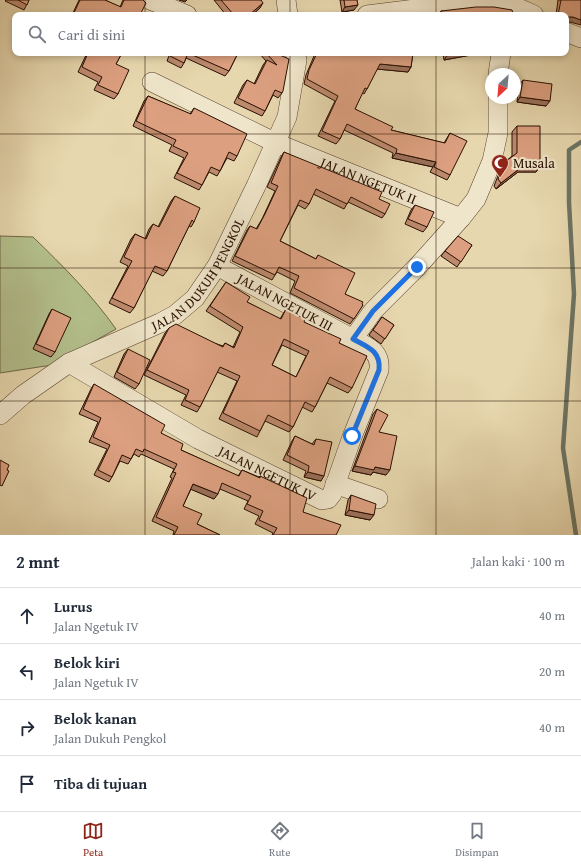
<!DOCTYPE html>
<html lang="id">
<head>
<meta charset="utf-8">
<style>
  body { margin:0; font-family:"Gentium Book Plus",serif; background:#f6f6f7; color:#1f2937 }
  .compass { position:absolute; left:485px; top:68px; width:36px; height:36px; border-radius:50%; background:#fff; box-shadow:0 2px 6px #0003; rotate:206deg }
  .stop { position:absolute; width:12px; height:12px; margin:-9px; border:3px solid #1a73e8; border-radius:50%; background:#fff }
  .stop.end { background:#1a73e8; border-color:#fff; box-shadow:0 1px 4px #0008 }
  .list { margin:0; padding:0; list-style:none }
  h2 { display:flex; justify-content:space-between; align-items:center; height:52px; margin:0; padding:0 16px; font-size:17px }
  h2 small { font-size:13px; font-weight:400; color:#747a83 }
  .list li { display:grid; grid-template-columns:26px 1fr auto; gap:12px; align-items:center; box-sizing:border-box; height:56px; padding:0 16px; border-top:1px solid #e0e1e3 }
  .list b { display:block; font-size:15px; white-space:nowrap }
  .list p { margin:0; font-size:13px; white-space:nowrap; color:#747a83 }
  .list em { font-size:13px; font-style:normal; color:#747a83 }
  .icon { flex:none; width:22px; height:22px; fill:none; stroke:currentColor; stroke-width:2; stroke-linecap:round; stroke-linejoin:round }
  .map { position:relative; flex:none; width:581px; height:535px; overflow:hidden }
  .search { position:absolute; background:#fff; box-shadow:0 2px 6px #0003; left:12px; right:12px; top:12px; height:44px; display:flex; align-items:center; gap:10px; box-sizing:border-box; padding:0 14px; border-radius:8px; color:#747a83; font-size:15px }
  .sheet { height:276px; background:#fff }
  nav { display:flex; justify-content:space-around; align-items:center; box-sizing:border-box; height:56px; border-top:1px solid #e0e1e3; background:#fff; font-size:11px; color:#747a83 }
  nav a { display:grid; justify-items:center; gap:2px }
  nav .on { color:#8f2418 }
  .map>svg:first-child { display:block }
</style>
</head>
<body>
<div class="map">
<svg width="581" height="535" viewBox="0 0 581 535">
  <rect width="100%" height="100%" fill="#e7d7ae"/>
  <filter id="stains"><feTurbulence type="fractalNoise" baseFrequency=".005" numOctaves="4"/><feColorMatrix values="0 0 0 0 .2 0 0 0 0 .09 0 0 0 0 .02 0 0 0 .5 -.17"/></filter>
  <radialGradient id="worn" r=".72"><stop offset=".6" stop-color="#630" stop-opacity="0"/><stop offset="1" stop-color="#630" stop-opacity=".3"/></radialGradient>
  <!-- green -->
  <path fill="#b3bf8c" stroke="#6e6646" d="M0,236L33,237C63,266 92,295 116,329L52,365L0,373Z"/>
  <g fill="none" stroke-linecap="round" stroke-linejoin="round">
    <!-- stream -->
    <path stroke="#6c7564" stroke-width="4.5" d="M576,535L563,448L574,294L569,202V150L581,142"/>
    <defs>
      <g id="minor">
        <path d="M150,0L187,15"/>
        <path d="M286,0L288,15"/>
        <path d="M367,15L471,2H491L514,6L534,15"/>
        <path d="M566,32L581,38"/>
        <path d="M498,74L501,53"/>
        <path id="s1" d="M152,82L276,143L461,218"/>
        <path d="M353,339L373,311L417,267L461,218L476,199L492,161L498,133V98"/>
        <path id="s2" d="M69,363L198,439L322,500L328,499L332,494L352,437L379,370C381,351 368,347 353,339L217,266"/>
        <path id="s3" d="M0,415L23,395L69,363L160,323L175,315L195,298L217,266L256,186L287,117L297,60L295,53"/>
        <path d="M335,484L378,499"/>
      </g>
    </defs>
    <!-- minor casing -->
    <use href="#minor" stroke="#58402c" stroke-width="20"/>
    <!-- minor -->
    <use href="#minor" stroke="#efe5ca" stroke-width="19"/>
  </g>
  <!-- wall -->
  <path fill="#bd8a6e" stroke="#290e01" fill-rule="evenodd" d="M6,0H29L24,10L5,1Z
    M79,0H105L120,7L123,0H143L140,15H72Z
    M214,0H261L260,8L252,15H226Z
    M340,0H357L354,10L342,12Z
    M558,0H581L570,22H566V15H556Z
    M441,11L513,15H438Z
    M87,53H122L116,64L118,94L114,99L94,90L98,82L78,72Z
    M170,53H238L229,71L225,76L186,58L184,63L181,68L167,61Z
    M259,53H275L282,93L278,98L273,95L265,111L262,116L234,103L243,85L247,80L254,84L263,65L266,61Z
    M316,53H322L324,54V53H413L411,67L408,72L377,69L367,89L364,94L362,93L355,109L391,130L444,143L450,133V175L447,180L430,172L433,167L392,158L393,153L344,130L340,139L336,144L318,136L335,101L304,84L306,75L314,56Z
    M443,53H473L471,55L444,60Z
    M523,80L546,106L517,102L519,85Z
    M148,96L190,114L194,108L237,156L234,161L227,158L220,171L217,176L209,172L202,185L199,190L174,178L184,158L169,151L172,145L133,126L144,101Z
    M517,126L540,166L536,172H518L496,189L494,186L501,168L505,162L512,156V132Z
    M284,152L379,199L385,214L382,218L348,202L344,209L313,194L309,204L305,209L298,205L280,241L316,259L318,255L345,294L363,305L350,324L290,293L295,281L277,272L272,280L232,261L247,230L250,226L256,229L262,219L275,191L267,187L281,157Z
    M175,196L194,222L191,227L189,226L167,271L163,276L152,271L134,308L130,313L109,303L128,266L120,262L131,239L135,234L145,239L149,229L153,224L158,227L171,201Z
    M415,205L427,227L423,232L405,224L411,210Z
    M472,245L457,267L441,256L445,251Z
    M226,282L247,302L280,319L286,309L304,322L339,343L352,388L348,393L327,383L315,407L312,412L302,407L293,427L289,432L265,421L257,437L219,419L237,381L217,372L200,407L197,412L181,405L186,395L144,375L165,333L169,328L223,346L225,343L233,347L240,332L206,311ZM282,345L306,356L296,377L272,365Z
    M52,309L55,352L51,357L33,349L49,314Z
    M382,317L394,325L381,344L369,335Z
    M128,349L139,384L135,389L114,377L124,354Z
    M94,384L161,433L181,450L238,476L242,470L259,477L260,476L303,512L336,535H272L273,533L255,524L259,516L244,509L248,501L220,489L214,499L191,489L183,506L197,524L220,535H173L174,531L152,521L172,478L170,477L174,469L141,454L139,457L134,454L128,464L120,461L112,477L109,482L94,475L107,449L89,442L98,422L79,414L91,389Z
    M377,409L379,432L386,475L373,472L371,475L352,471L373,414Z
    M295,436L312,444L316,439L321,481L304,477L306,471L283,460L292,441Z
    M351,495L370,520L345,515L348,500Z"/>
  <!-- shaded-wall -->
  <path fill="#9a705a" stroke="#290e01" d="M179,0H187L185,2Z
    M263,3L260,8L252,15H249Z
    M358,5L354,10L342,12L345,7Z
    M566,17H573L581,20V25L570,22H566Z
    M453,53H473L471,55L444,60L448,54Z
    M380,64L411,67L408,72L376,69Z
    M520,97L550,101L546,106L517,102Z
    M396,153L436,162L433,167L392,158Z
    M523,166H540L536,172H518L496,189L501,183Z
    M355,466L375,467L390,470L386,475L373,472L371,475L352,471Z
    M308,472L324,476L321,481L304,477Z
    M193,484L218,494L214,499L190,489Z
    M349,510L374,515L370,520L345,515Z"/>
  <!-- building -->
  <path fill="#dca080" stroke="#290e01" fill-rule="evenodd" d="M18,0H29L27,5Z
    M80,0H105L121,7L124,0H143L146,3L140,15H73Z
    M221,0H261L263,3L249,15H234Z
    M344,0H357L358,5L345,7Z
    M561,0H581V20L573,17H566V15H558Z
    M476,7H494L512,10L514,15H442L441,11Z
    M88,53H122L116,64L129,70L118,94L98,85L102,77L82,67Z
    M172,53H238L229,71L188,53L184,63L170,56Z
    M266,53H275L289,59L283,91L282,93L275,90L265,111L238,98L247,80L255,84L267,60L277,65Z
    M317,53H322L327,55V53H413L411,67L380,64L367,89L365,88L355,109L393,127L391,130L445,143L450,133L467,141L450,175L434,167L436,162L396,153L397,149L347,124L340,139L322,131L338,96L307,79L309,70Z
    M523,80L552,84L550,101L520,97Z
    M148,96L191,114L194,108L247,134L237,156L229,152L220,171L211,167L202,185L177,173L188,153L173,146L176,140L136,121Z
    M517,126H540V166H523L501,183L498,179L505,162L517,153Z
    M284,152L382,192L379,199L390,204L385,214L351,197L347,204L316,189L309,204L300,200L280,241L316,259L318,255L355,273L345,294L363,302L362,304L363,305L354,319L294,288L299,276L279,267L275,275L235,256L250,226L257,229L265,214L278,186L271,183Z
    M175,196L200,208L194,222L192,220L167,271L155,266L134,308L112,298L132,261L124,257L135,234L146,239L153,224L159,227Z
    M415,205L434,212L427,227L408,219Z
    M458,236L472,245L461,262L445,251Z
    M226,282L250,297L247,302L281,319L286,309L305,319L304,322L341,339L339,343L367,356L352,388L330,377L315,407L305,402L293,427L268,415L260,431L223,413L240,376L220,367L200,407L185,400L189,390L147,370L169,328L176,324L223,347L225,343L234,348L243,327L210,306ZM284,339L309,351L296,377L272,365Z
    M52,309L71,318L55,352L36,344Z
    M382,317L394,325L385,339L373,330Z
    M128,349L150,360L139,384L117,372Z
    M94,384L165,425L161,433L183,444L181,450L239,476L242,470L260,478V476L307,498L303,512L341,525L336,535H273L277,528L259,520L263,511L247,504L251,496L222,483L218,494L193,484L183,506L202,514L197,524L220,535H174L178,527L156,517L176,473L173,472L177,464L144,449L143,452L136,449L131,459L122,455L112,477L98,470L110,445L93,437L101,418L83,409Z
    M377,409L388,415L379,432L397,436L390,470L375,467L374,470L355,466Z
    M295,436L314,445L316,439L332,442L324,476L308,472L309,466L287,455Z
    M0,460L9,465L7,470L9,471L2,486L0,485Z
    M351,495L376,504L374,515L349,510Z"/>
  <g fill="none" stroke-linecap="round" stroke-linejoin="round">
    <!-- route -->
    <path stroke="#1a73e8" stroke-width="5" d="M352,436L379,370C381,351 368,347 353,339L373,311L417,267"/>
  </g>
  <!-- grid -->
  <path fill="none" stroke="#290e01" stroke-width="1" stroke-opacity="0.55" d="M145,0V15M290,0V15M436,0V15M145,53V535M290,53V535M436,53V535M0,134H581M0,268H581M0,401H581"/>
  <!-- icons -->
  <defs>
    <symbol id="mosque-pin" viewBox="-11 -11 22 30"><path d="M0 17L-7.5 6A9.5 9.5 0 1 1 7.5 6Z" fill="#8f2418" stroke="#efe5ca"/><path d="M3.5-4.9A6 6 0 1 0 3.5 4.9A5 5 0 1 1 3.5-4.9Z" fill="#fff"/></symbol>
  </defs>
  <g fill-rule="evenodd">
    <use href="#mosque-pin" x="490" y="153" width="20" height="27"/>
  </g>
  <g text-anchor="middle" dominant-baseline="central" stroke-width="4" stroke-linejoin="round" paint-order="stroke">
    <!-- poi labels -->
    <g font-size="14" fill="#290e01" stroke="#efe5ca" text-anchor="start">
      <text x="513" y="163">Musala</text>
    </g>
    <!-- street labels -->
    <g font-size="14" fill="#290e01" stroke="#efe5ca">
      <text stroke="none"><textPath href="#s1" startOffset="238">JALAN NGETUK II</textPath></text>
      <text stroke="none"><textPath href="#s3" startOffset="249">JALAN DUKUH PENGKOL</textPath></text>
      <text transform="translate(285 302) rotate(28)">JALAN NGETUK III</text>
      <text stroke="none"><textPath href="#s2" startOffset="227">JALAN NGETUK IV</textPath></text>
    </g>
  </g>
  <rect width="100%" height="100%" filter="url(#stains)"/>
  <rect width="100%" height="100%" fill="url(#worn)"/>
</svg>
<svg class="compass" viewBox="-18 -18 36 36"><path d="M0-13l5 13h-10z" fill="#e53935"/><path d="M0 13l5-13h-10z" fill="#747a83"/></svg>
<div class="stop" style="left:352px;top:436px"></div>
<div class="stop end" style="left:417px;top:267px"></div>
<div class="search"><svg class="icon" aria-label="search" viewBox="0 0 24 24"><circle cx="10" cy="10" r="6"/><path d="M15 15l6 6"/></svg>Cari di sini</div>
</div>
<section class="sheet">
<h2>2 mnt<small>Jalan kaki · 100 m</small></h2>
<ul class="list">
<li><svg class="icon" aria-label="ahead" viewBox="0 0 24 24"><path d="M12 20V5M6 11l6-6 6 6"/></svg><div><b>Lurus</b><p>Jalan Ngetuk IV</p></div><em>40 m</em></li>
<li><svg class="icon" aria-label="left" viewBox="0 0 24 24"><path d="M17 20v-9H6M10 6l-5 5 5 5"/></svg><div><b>Belok kiri</b><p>Jalan Ngetuk IV</p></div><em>20 m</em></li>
<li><svg class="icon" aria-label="right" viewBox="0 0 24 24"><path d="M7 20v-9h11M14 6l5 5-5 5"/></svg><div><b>Belok kanan</b><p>Jalan Dukuh Pengkol</p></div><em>40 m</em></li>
<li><svg class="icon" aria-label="arrive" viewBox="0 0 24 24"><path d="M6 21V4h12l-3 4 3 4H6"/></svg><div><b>Tiba di tujuan</b></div></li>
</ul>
</section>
<nav>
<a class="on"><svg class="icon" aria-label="map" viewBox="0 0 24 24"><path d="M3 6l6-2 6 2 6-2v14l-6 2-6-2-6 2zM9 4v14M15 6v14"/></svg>Peta</a>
<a><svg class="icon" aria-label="directions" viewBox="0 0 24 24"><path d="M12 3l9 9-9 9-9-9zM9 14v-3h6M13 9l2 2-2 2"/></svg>Rute</a>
<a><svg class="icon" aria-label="saved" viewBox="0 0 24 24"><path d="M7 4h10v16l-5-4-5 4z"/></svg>Disimpan</a>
</nav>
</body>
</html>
